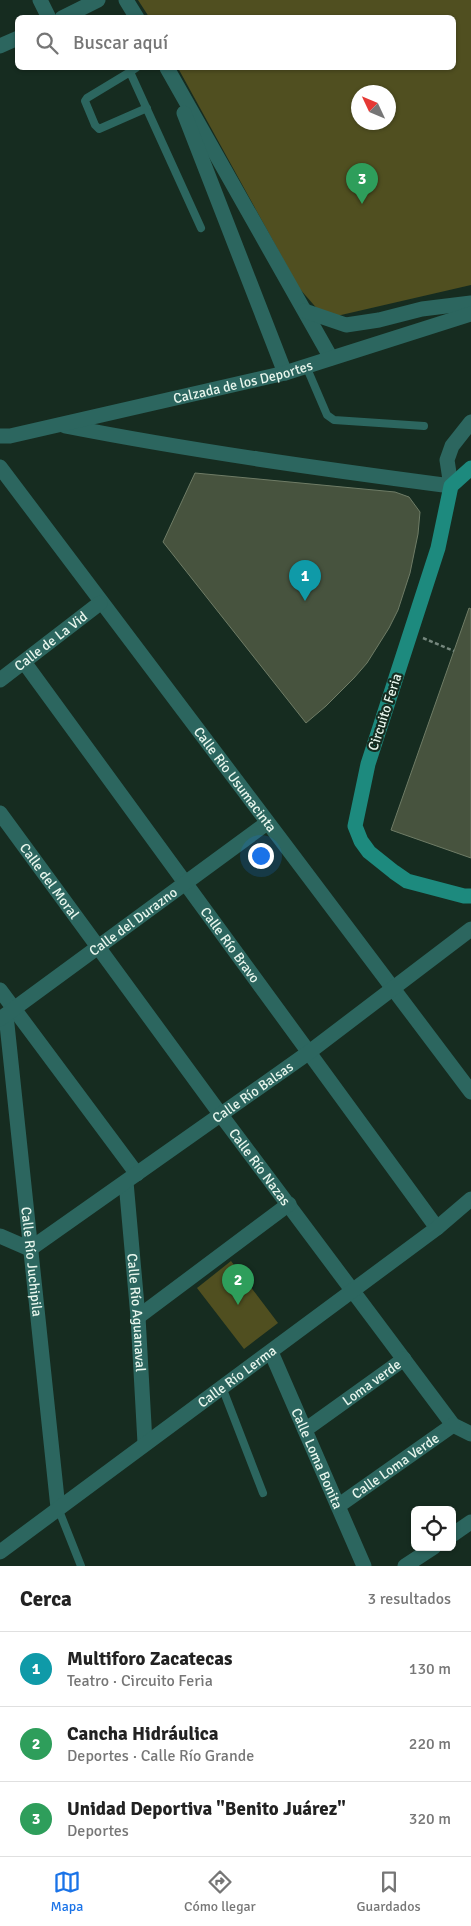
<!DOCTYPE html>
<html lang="es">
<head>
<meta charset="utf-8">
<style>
  body { margin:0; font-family:Signika,sans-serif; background:#f2f2f2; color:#222 }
  .controls { position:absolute; right:15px; bottom:15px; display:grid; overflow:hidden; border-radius:8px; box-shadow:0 1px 4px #0004 }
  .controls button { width:45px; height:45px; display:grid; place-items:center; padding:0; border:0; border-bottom:1px solid #e0e0e0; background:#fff; color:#222; font:25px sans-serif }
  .compass { position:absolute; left:351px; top:85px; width:45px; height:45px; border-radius:50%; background:#fff; box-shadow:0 1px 4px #0004; rotate:314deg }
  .you { position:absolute; left:260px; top:855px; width:18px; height:18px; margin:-12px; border:4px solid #fff; border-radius:50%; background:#1a73e8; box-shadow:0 0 0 8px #1a73e833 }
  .badge { display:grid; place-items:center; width:32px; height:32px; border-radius:50%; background:#1a73e8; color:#fff; font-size:16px; font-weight:700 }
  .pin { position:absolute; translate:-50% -41px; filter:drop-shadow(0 1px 2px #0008) }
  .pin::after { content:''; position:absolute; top:26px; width:18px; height:15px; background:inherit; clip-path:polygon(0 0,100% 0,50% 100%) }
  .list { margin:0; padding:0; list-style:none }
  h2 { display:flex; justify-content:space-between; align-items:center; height:65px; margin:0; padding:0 20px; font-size:21px }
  h2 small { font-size:16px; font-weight:400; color:#767676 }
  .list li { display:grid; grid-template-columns:32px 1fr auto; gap:15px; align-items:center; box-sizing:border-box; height:75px; padding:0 20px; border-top:1px solid #e0e0e0 }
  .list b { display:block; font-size:19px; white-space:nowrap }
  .list p { margin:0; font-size:16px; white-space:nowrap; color:#767676 }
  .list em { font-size:16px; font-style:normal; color:#767676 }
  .icon { flex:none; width:28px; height:28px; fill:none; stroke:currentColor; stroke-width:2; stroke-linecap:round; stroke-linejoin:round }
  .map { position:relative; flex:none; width:471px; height:1566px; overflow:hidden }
  .search { position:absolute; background:#fff; box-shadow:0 1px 4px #0004; left:15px; right:15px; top:15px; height:55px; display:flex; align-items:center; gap:12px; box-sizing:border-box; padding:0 18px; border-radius:8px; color:#767676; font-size:19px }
  .sheet { height:290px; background:#fff }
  nav { display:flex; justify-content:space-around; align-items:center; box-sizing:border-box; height:70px; border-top:1px solid #e0e0e0; background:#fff; font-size:14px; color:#767676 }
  nav a { display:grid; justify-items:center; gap:2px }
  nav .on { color:#1a73e8 }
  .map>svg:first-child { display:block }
</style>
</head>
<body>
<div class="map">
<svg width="471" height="1566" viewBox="0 0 471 1566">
  <rect width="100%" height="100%" fill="#162c20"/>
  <!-- green -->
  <path fill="#504f20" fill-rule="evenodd" d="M138,0H471V285L328,318L320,312L299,288L178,68H454V18L149,17ZM358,92H388V122H358Z
    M231,1261L278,1323L244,1349L197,1288Z"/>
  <!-- building -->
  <path fill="#47533e" stroke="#6f7c66" d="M195,473L395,492L409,497L420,512L418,534L410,573L398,610L389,628L367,663L354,678L326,706L306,723L163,542Z
    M469,608L471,609V858L391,830Z"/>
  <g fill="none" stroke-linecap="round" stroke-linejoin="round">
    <!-- path -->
    <path stroke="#75877d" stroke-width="2.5" stroke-dasharray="4 2.5" stroke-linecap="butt" d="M423,638L454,651"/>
    <!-- lane -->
    <path stroke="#2c665f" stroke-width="8" d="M136,68L130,72L201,228
      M130,72L87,98L85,101L95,125L99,129L147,108
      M306,366L327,415L334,420L424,426
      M222,1387L263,1493
      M58,1508L81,1566"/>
    <!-- street -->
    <g stroke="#2c665f" stroke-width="15">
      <path d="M40,0L49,18"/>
      <path d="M126,0L137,18"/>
      <path d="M62,18L98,0"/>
      <path d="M0,46L18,38"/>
      <path d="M167,68L331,358"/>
      <path d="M184,113L285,373"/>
      <path d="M305,311L346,325L379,320L422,309L471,303"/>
      <path d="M65,426C193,451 322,469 451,486L447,460L452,446L471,422"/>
      <path id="s1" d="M0,436H10L285,373L471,314"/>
      <path id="s2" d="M0,467L471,1092"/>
      <path id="s3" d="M24,662L437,1228"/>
      <path id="s4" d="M0,680L100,603"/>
      <path id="s5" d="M0,813L221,1115L453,1425L471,1434"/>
      <path d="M0,990L137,1174"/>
      <path id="s6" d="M6,1015L58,1508"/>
      <path id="s7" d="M0,1019L267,823"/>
      <path id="s8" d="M126,1182L138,1317L145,1443"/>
      <path id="s9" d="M0,1236L30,1249L308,1053L471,929"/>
      <path d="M138,1317L289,1204"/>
      <path id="s10" d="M271,1352L364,1566"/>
      <path id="s11" d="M305,1430L404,1359"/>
      <path id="s12" d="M338,1506L453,1425"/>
      <path d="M452,1535L471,1522"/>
      <path id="s13" d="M0,1552L437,1228L471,1199"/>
      <path d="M405,1566L434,1547"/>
    </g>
    <!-- secondary -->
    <path stroke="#1d8a7e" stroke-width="15" d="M471,468L451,486L438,548L368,764L355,826L361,841L369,852L394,872L407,881L464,896H471"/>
  </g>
  <g text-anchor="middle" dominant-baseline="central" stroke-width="4.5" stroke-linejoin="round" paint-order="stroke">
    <!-- street labels -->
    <g font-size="14" fill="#e8f6ed" stroke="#162c20">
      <text stroke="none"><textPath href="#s1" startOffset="249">Calzada de los Deportes</textPath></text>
      <text stroke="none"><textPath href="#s4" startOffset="64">Calle de La Vid</textPath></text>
      <text transform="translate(385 712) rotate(-72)">Circuito Feria</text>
      <text stroke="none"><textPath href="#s2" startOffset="391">Calle Río Usumacinta</textPath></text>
      <text stroke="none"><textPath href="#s5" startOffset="84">Calle del Moral</textPath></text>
      <text stroke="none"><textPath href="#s7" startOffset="165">Calle del Durazno</textPath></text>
      <text stroke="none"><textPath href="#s3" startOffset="350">Calle Río Bravo</textPath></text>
      <text stroke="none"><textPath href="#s9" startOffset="305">Calle Río Balsas</textPath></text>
      <text stroke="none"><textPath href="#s5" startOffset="439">Calle Río Nazas</textPath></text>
      <text stroke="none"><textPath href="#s6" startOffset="248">Calle Río Juchipila</textPath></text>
      <text stroke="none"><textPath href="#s8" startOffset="131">Calle Río Aguanaval</textPath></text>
      <text stroke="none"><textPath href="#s13" startOffset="295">Calle Río Lerma</textPath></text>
      <text stroke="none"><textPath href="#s11" startOffset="82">Loma verde</textPath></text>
      <text stroke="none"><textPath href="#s10" startOffset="116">Calle Loma Bonita</textPath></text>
      <text stroke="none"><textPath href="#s12" startOffset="70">Calle Loma Verde</textPath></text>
    </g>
  </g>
</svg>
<div class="controls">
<button><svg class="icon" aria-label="locate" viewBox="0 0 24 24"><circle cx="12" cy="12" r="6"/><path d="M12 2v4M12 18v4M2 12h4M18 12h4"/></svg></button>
</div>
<svg class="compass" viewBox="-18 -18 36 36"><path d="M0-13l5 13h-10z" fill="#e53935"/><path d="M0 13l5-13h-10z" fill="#767676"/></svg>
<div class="you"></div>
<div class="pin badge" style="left:305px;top:601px;background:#0f9aa8">1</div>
<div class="pin badge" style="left:238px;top:1305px;background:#2e9e5b">2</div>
<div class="pin badge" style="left:362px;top:204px;background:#2e9e5b">3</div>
<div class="search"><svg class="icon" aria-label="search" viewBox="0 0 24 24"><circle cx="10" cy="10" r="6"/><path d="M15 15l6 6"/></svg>Buscar aquí</div>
</div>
<section class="sheet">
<h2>Cerca<small>3 resultados</small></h2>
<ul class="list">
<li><span class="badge" style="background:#0f9aa8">1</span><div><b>Multiforo Zacatecas</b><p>Teatro · Circuito Feria</p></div><em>130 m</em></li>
<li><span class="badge" style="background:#2e9e5b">2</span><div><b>Cancha Hidráulica</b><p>Deportes · Calle Río Grande</p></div><em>220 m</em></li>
<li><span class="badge" style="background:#2e9e5b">3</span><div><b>Unidad Deportiva &quot;Benito Juárez&quot;</b><p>Deportes</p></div><em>320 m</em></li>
</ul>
</section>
<nav>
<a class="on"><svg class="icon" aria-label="map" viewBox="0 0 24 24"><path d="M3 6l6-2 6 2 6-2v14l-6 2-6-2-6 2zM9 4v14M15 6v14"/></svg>Mapa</a>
<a><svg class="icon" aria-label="directions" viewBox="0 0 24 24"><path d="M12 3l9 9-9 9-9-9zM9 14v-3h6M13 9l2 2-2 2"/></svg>Cómo llegar</a>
<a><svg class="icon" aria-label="saved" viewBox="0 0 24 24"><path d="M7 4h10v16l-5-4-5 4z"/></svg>Guardados</a>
</nav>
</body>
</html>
